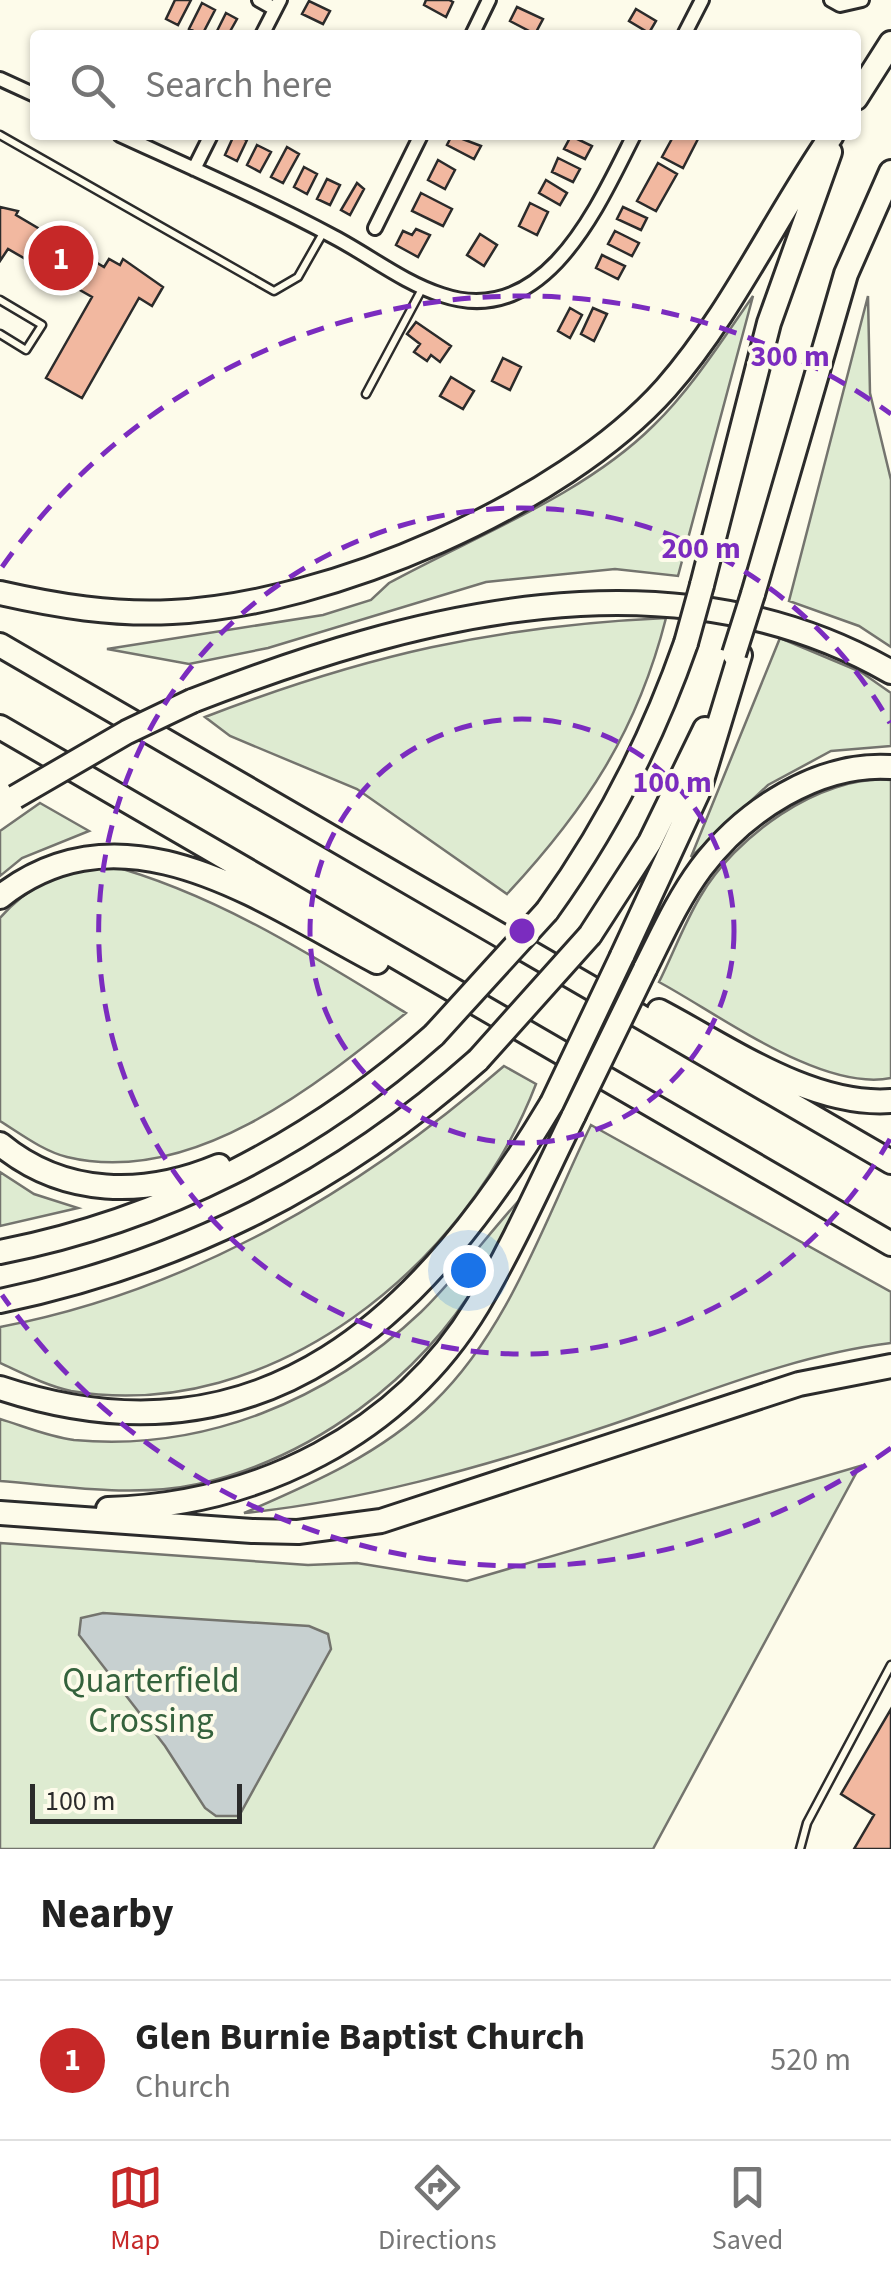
<!DOCTYPE html>
<html lang="en">
<head>
<meta charset="utf-8">
<style>
  body { margin:0; font-family:"Source Sans 3",sans-serif; background:#f2f2f2; color:#222 }
  .scale { position:absolute; left:30px; bottom:25px; width:212px; box-sizing:border-box; padding-left:10px; border:5px solid #2b2b2b; border-top:0; font-size:28px; line-height:35px; white-space:nowrap; color:#2b2b2b; -webkit-text-stroke:8px #fdfbea; paint-order:stroke }
  .you { position:absolute; left:468px; top:1270px; width:35px; height:35px; margin:-25px; border:8px solid #fff; border-radius:50%; background:#1a73e8; box-shadow:0 0 0 15px #1a73e833 }
  .badge { display:grid; place-items:center; width:65px; height:65px; border-radius:50%; background:#c62828; color:#fff; font-size:32px; font-weight:700 }
  .pin { position:absolute; translate:-50% -50%; border:5px solid #fff; box-shadow:0 2px 10px #0006 }
  .list { margin:0; padding:0; list-style:none }
  h2 { display:flex; justify-content:space-between; align-items:center; height:130px; margin:0; padding:0 40px; font-size:42px }
  h2 small { font-size:32px; font-weight:400; color:#767676 }
  .list li { display:grid; grid-template-columns:65px 1fr auto; gap:30px; align-items:center; box-sizing:border-box; height:160px; padding:0 40px; border-top:2px solid #e0e0e0 }
  .list b { display:block; font-size:38px; white-space:nowrap }
  .list p { margin:0; font-size:32px; white-space:nowrap; color:#767676 }
  .list em { font-size:32px; font-style:normal; color:#767676 }
  .icon { flex:none; width:55px; height:55px; fill:none; stroke:currentColor; stroke-width:2; stroke-linecap:round; stroke-linejoin:round }
  .map { position:relative; flex:none; width:891px; height:1849px; overflow:hidden }
  .search { position:absolute; background:#fff; box-shadow:0 2px 8px #0004; left:30px; right:30px; top:30px; height:110px; display:flex; align-items:center; gap:25px; box-sizing:border-box; padding:0 35px; border-radius:10px; color:#767676; font-size:38px }
  .sheet { height:290px; background:#fff }
  nav { display:flex; justify-content:space-around; align-items:center; box-sizing:border-box; height:140px; border-top:2px solid #e0e0e0; background:#fff; font-size:28px; color:#767676 }
  nav a { display:grid; justify-items:center; gap:5px }
  nav .on { color:#c62828 }
  .map>svg:first-child { display:block }
</style>
</head>
<body>
<div class="map">
<svg width="891" height="1849" viewBox="0 0 891 1849">
  <rect width="100%" height="100%" fill="#fdfbea"/>
  <!-- green -->
  <path fill="#deebd1" stroke="#74746e" stroke-width="2.5" d="M753,296L678,576L615,569L486,582L268,648L189,664L107,649L323,615L371,600L389,583C475,536 584,495 654,425C692,388 722,340 753,296Z
    M868,296L870,393L891,480V647L859,626L789,601Z
    M666,618C637,732 586,809 507,894L357,789L230,736L205,717C366,655 494,626 666,618Z
    M780,638L861,672L891,693V746L831,751L768,785L691,857Z
    M891,780V1078C822,1092 720,1015 659,982C673,954 684,924 700,897C734,838 819,774 891,780Z
    M40,803L89,831L22,858L0,876V831Z
    M105,864C214,893 310,954 406,1013C316,1086 191,1187 67,1157C43,1151 21,1134 0,1121V918C30,883 61,873 105,864Z
    M504,1066L536,1084C467,1264 272,1425 71,1391C47,1386 22,1373 0,1363V1327C189,1291 360,1191 504,1066Z
    M591,1125L891,1292V1343C786,1356 692,1399 592,1431C479,1468 362,1501 244,1513C311,1484 381,1454 434,1402C509,1330 546,1217 591,1125Z
    M0,1172L34,1194L78,1208L0,1226Z
    M522,1197C508,1224 496,1253 480,1278C419,1379 313,1458 198,1484C135,1498 63,1486 0,1481V1419C23,1426 49,1437 74,1440C204,1452 328,1400 421,1312C457,1277 488,1234 522,1197Z
    M860,1466L653,1849H0V1543L308,1565L357,1563L467,1581Z"/>
  <!-- water -->
  <path fill="#c7d0d0" stroke="#74746e" stroke-width="2.5" d="M103,1613L309,1626L328,1634L331,1649L239,1816H216L205,1808L165,1746L79,1635L81,1618Z"/>
  <!-- building -->
  <path fill="#f2b8a0" stroke="#2b2b2b" stroke-width="2.5" d="M175,0H191L178,25L166,19Z
    M426,0H449L453,2L446,17L424,5Z
    M309,1L330,11L323,24L302,14Z
    M202,3L215,10L202,35L189,29Z
    M517,7L543,19L535,34L510,21Z
    M636,9L656,21L649,33L629,21Z
    M226,13L237,19L228,35H215Z
    M234,135L247,140L237,161L225,155Z
    M452,135L481,146L474,159L447,145Z
    M674,135H700L683,168L662,157Z
    M571,136L592,146L585,159L564,149Z
    M257,145L271,152L260,172L247,165Z
    M287,147L299,154L283,183L271,177Z
    M558,158L580,169L573,182L552,172Z
    M438,160L455,170L445,189L428,180Z
    M658,163L677,174L656,211L637,201Z
    M304,167L317,174L307,194L294,187Z
    M327,179L340,185L330,205L317,199Z
    M546,180L567,193L560,205L539,193Z
    M357,183L364,189L350,215L341,210Z
    M421,193L452,209L443,226L412,211Z
    M530,203L548,212L537,235L519,226Z
    M0,207L18,211L16,215L104,267L109,259L120,265L123,259L163,287L152,306L139,298L82,398L46,378L92,297L8,249L0,261Z
    M623,207L647,218L641,230L617,219Z
    M416,229L430,235L418,257L396,245L403,231L412,235Z
    M615,231L639,243L632,256L608,244Z
    M480,234L497,245L484,266L467,255Z
    M602,255L625,266L618,279L596,268Z
    M570,308L582,315L570,338L558,331Z
    M593,308L607,314L594,341L581,334Z
    M416,322L451,346L440,362L431,355L427,361L414,352L420,344L407,334Z
    M503,358L521,367L510,390L492,381Z
    M451,377L474,391L463,409L440,396Z
    M891,1709V1849H854L874,1815L841,1794Z"/>
  <g fill="none" stroke-linecap="round" stroke-linejoin="round">
    <defs>
      <path id="service" d="M0,135L274,291L298,277L323,233
        M0,300L42,325L26,350L0,334
        M366,394L422,289
        M800,1849L807,1823L891,1665"/>
      <path id="minor" d="M259,0L275,9
        M831,0L840,5L862,0
        M262,35L280,0
        M472,35L489,0
        M684,35L702,0
        M0,79L35,95
        M120,135C192,168 265,200 334,237C370,256 404,283 442,295C545,330 598,206 634,135
        M194,169L211,135
        M375,228L421,135"/>
      <path id="motorway" d="M856,98L891,43
        M702,585L769,323L830,152
        M0,593C57,606 113,615 172,612C328,605 562,505 666,388C732,313 775,217 832,135
        M753,594L846,274L891,172
        M0,645L891,1162
        M192,701C413,615 671,546 891,672
        M0,727L891,1244
        M0,897C124,799 261,901 377,962
        M547,911C607,828 652,740 686,643
        M590,935L650,842L705,729
        M622,956L699,790L740,655
        M645,969C662,935 678,899 701,868C744,811 818,762 891,767
        M659,1011C728,1047 811,1107 891,1101
        M0,1144C64,1197 145,1197 219,1166
        M0,1252C163,1220 310,1145 434,1035
        M0,1301C182,1263 339,1184 478,1060
        M0,1388C265,1476 426,1314 552,1103
        M108,1509C257,1505 400,1435 478,1305C514,1244 543,1178 574,1115
        M0,1513L252,1531L298,1532L381,1521L799,1384L891,1366"/>
    </defs>
    <!-- service casing -->
    <use href="#service" stroke="#2b2b2b" stroke-width="11"/>
    <!-- minor casing -->
    <use href="#minor" stroke="#2b2b2b" stroke-width="18"/>
    <!-- motorway casing -->
    <use href="#motorway" stroke="#2b2b2b" stroke-width="28"/>
    <!-- service -->
    <use href="#service" stroke="#fdfbea" stroke-width="6"/>
    <!-- minor -->
    <use href="#minor" stroke="#fdfbea" stroke-width="12"/>
    <!-- motorway -->
    <use href="#motorway" stroke="#fdfbea" stroke-width="22"/>
    <defs>
      <path id="motorway-bridge" d="M686,643L702,585
        M734,654L753,594
        M15,797L127,732L192,701
        M434,1035L547,911
        M478,1060L590,935
        M552,1103L622,956
        M574,1115L645,969"/>
    </defs>
    <!-- motorway-bridge casing -->
    <use href="#motorway-bridge" stroke="#2b2b2b" stroke-width="28" stroke-linecap="butt"/>
    <!-- motorway-bridge -->
    <use href="#motorway-bridge" stroke="#fdfbea" stroke-width="22"/>
  </g>
  <!-- distance rings -->
  <g fill="none" stroke="#7b2cbf" stroke-width="5" stroke-dasharray="18 12">
    <circle cx="522" cy="931" r="212"/>
    <path d="M890 1139A423 423 0 1 1 890 723"/>
    <path d="M891 1448A635 635 0 0 1 2 1295M2 567A635 635 0 0 1 891 414"/>
  </g>
  <g text-anchor="middle" dominant-baseline="central" stroke-width="8" stroke-linejoin="round" paint-order="stroke">
    <!-- park labels -->
    <g font-size="35" fill="#34623c" stroke="#fdfbea">
      <text x="151" y="1681">Quarterfield<tspan x="151" dy="40">Crossing</tspan></text>
    </g>
  </g>
  <circle cx="522" cy="931" r="15" fill="#7b2cbf" stroke="#fdfbea" stroke-width="5"/>
  <g font-size="30" text-anchor="middle" font-weight="bold" fill="#7b2cbf" stroke="#fdfbea" stroke-width="8" stroke-linejoin="round" paint-order="stroke">
    <text x="790" y="366">300 m</text>
    <text x="701" y="558">200 m</text>
    <text x="672" y="792">100 m</text>
  </g>
</svg>
<div class="scale">100 m</div>
<div class="you"></div>
<div class="pin badge" style="left:61px;top:258px">1</div>
<div class="search"><svg class="icon" aria-label="search" viewBox="0 0 24 24"><circle cx="10" cy="10" r="6"/><path d="M15 15l6 6"/></svg>Search here</div>
</div>
<section class="sheet">
<h2>Nearby<small></small></h2>
<ul class="list">
<li><span class="badge">1</span><div><b>Glen Burnie Baptist Church</b><p>Church</p></div><em>520 m</em></li>
</ul>
</section>
<nav>
<a class="on"><svg class="icon" aria-label="map" viewBox="0 0 24 24"><path d="M3 6l6-2 6 2 6-2v14l-6 2-6-2-6 2zM9 4v14M15 6v14"/></svg>Map</a>
<a><svg class="icon" aria-label="directions" viewBox="0 0 24 24"><path d="M12 3l9 9-9 9-9-9zM9 14v-3h6M13 9l2 2-2 2"/></svg>Directions</a>
<a><svg class="icon" aria-label="saved" viewBox="0 0 24 24"><path d="M7 4h10v16l-5-4-5 4z"/></svg>Saved</a>
</nav>
</body>
</html>
